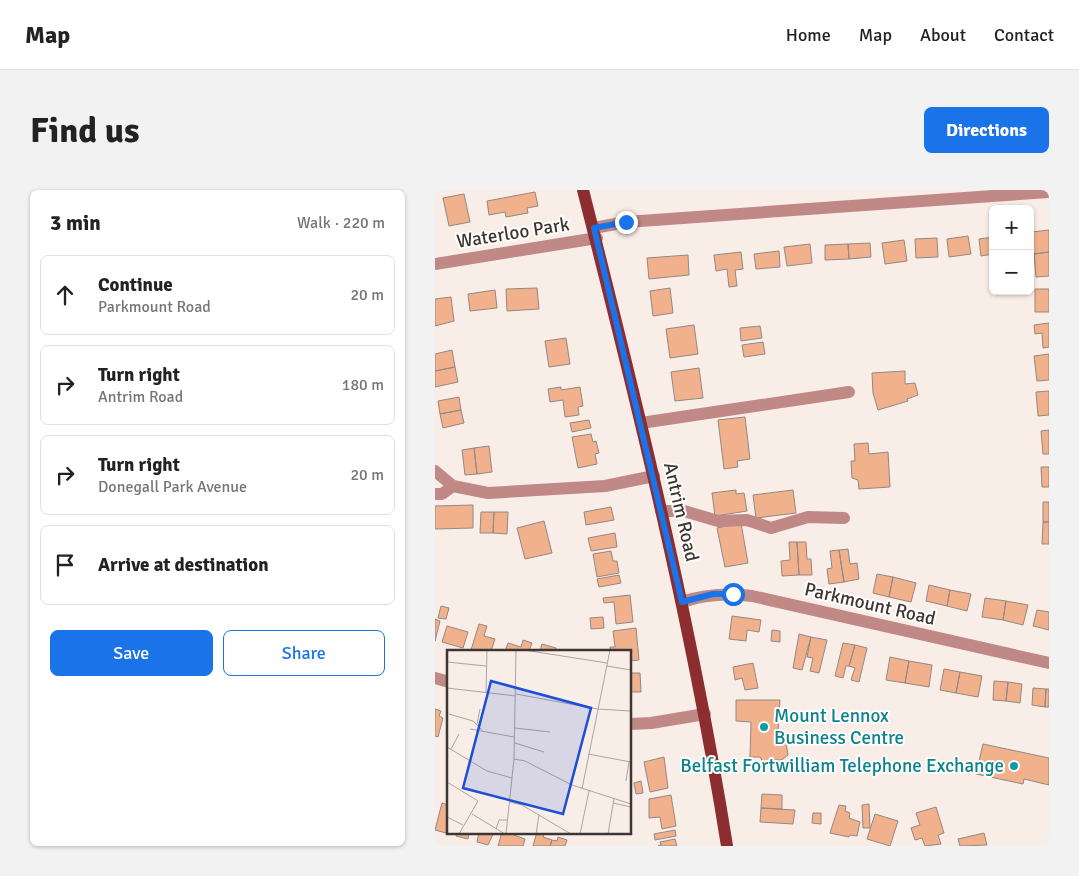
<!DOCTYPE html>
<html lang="en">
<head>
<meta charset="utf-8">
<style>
  body { margin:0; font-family:Signika,sans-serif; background:#f2f2f2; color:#222 }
  .controls { position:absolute; right:15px; top:15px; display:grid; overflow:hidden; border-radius:8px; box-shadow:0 1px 4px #0004 }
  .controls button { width:45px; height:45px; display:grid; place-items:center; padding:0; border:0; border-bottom:1px solid #e0e0e0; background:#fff; color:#222; font:25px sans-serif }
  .stop { position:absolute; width:15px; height:15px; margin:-11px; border:4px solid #1a73e8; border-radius:50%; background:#fff }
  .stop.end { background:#1a73e8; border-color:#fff; box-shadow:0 1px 5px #0008 }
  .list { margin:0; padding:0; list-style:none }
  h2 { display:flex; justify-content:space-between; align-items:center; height:65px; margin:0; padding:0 20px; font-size:21px }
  h2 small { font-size:16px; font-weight:400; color:#767676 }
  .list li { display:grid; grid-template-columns:32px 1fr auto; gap:15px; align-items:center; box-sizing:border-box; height:80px; margin:0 10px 10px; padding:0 10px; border:1px solid #e0e0e0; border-radius:8px }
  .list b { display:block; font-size:19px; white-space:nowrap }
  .list p { margin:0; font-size:16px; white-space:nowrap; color:#767676 }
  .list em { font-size:16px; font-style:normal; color:#767676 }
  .actions { display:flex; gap:10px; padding:15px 20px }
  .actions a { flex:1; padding:11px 0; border:1px solid #1a73e8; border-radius:8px; text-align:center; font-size:18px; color:#1a73e8 }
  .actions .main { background:#1a73e8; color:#fff }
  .icon { flex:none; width:28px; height:28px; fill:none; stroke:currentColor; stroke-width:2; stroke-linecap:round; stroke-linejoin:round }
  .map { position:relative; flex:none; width:614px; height:656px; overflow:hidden; border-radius:8px }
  header { display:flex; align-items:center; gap:30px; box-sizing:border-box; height:70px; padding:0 25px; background:#fff; border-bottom:1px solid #e0e0e0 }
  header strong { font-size:24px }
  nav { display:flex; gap:28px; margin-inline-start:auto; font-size:18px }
  .intro { display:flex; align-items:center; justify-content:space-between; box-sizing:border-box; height:120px; padding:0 30px }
  h1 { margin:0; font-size:35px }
  .button { padding:12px 22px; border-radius:8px; background:#1a73e8; color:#fff; font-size:18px; font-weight:700 }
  main { display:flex; gap:30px; padding:0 30px }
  aside { flex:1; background:#fff; border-radius:8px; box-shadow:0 1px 4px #0004 }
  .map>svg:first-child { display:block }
</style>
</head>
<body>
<header>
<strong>Map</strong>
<nav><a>Home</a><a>Map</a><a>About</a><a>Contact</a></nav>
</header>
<div class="intro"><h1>Find us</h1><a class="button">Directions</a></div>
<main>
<aside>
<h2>3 min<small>Walk · 220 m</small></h2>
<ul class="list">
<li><svg class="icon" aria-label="ahead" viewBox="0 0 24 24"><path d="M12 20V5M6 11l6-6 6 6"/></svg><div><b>Continue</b><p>Parkmount Road</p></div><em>20 m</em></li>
<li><svg class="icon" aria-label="right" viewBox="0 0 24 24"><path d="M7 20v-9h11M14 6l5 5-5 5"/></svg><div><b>Turn right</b><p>Antrim Road</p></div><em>180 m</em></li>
<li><svg class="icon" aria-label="right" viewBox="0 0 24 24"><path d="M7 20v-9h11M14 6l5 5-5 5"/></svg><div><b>Turn right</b><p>Donegall Park Avenue</p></div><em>20 m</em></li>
<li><svg class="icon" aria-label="arrive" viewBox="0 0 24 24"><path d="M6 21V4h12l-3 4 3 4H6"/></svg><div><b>Arrive at destination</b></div></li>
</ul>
<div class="actions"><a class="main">Save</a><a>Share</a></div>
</aside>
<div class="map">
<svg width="614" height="656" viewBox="0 0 614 656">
  <rect width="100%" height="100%" fill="#f9ede7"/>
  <!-- building -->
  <path fill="#f1b18c" stroke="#938883" d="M100,2L103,16L92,18L93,23L71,27L70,22L54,25L52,11Z
    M29,4L35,32L14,36L8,8Z
    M614,40V62L599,64L596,42Z
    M533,46L536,64L514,67L512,49Z
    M558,47V64L546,66L544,49Z
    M502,48L503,67L481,68L480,49Z
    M469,50L472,71L450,74L447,53Z
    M435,53L436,67L414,69L413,54Z
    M375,54L377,73L352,76L349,57Z
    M413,54L414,69L390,70V55Z
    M344,61L345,77L321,79L319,64Z
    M306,62L308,79L300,80L302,96L294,97L292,79L281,81L279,65Z
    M614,62V86L601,87L599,64Z
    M253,65L254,85L214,89L212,68Z
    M102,98L104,119L72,121L71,99Z
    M235,98L238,123L218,126L215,101Z
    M600,99H614V122H600Z
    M60,100L62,118L35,121L33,104Z
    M16,107L19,131L0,136V109Z
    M614,133V157L608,158L607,143L600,144L599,135Z
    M259,135L263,164L235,168L231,139Z
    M325,136L327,148L306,151L305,138Z
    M131,148L135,174L114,177L110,151Z
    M328,152L330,164L309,167L307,155Z
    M17,160L20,177L0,181V164Z
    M614,164V190L602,191L599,166Z
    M20,177L23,192L0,197V181Z
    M264,178L268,208L240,211L236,182Z
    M470,181V194L480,193L483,205L472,209L473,211L443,220L438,203L437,183Z
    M126,197V200L145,197L148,216L143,217L144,225L130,227L128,210L115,212L113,199Z
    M614,201V225L603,226L601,202Z
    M24,207L26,220L5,224L3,211Z
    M26,220L29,233L8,238L5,224Z
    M310,227L315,269L302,271L303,277L289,279L283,230Z
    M154,230L156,238L137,242L135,233Z
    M614,240V264H608L606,241Z
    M156,244L158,252L161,251L164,263L160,264L162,274L143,278L137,247Z
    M433,253L434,264L453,262L455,297L424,299L423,290L417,288L416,271H420L419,254Z
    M54,256L57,282L42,284L39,258Z
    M39,258L42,284L30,285L27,260Z
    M606,277H614V297H607Z
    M301,300V304L309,303L312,321L280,326L277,303Z
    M358,300L361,323L321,328L318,305Z
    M608,312H614V332H608Z
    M38,315V338L0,339V316Z
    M176,317L179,330L151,335L149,322Z
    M46,322H59L58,343H45Z
    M59,322H73L72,344L58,343Z
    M109,331L117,363L90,369L82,338Z
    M608,332H614V354H607Z
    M306,333L313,373L290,377L282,338Z
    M180,343L182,357L156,361L153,348Z
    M354,352H362L364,385L347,386L346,371L355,370Z
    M362,352H371L372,369H376L377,385H364Z
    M413,359L415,374L422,373L424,389L409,392L404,360Z
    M404,360L409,392L394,394L392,379L397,378L395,361Z
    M176,361L178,371H182L184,383L162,387L158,364Z
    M442,384L458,387L454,407L438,403Z
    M184,385L186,393L164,397L162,389Z
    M458,387L481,393L476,412L454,407Z
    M494,395L515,400L512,416L491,411Z
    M515,400L536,404L532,421L512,416Z
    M195,405L198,432L181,434L179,412L169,413L168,408Z
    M550,408L571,411L568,430L547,427Z
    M571,411L593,415L588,435L568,430Z
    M6,416L14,418L11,429L3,428Z
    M602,420L614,422V440L598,436Z
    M297,426L326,430L324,442L312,440L311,451L294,449Z
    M168,427L169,438L156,439L155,428Z
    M0,429L5,431L0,451Z
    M44,434L52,436L49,446L60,449L56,461L36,460Z
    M12,436L33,442L28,458L7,452Z
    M201,438L204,470L195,471V461H175V457H180L178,441Z
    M337,440L345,441V452L336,451Z
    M364,444L376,447L367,480L358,478Z
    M376,447L392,450L384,483L375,481L378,468L372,467Z
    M88,450L97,453L94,461H70L73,453L86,457Z
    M408,453L420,455L414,476H411L408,488L400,486Z
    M107,454L121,458V461H105Z
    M420,455L432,458L424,492L416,490L420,478L414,476Z
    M455,467L474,471L470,493L451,490Z
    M474,471L497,475L494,497L470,493Z
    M318,473L323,498L310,500L307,488L300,490L298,477Z
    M509,479L525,482L521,503L505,500Z
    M525,482L547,486L543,507L521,503Z
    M195,483H205L206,502H195Z
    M559,491L573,492L571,511L558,510Z
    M573,492L587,494L585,513L571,511Z
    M598,498L611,499L610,517L597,515Z
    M611,499H614V517H610Z
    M301,510H345L343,542H350L353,545L351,552L353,565L347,570H338L333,573L328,572L325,567H315L316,532L301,531Z
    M0,519L6,521L4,526L8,528L3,547L0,546Z
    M548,554L614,568V595L589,589L588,594L541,584Z
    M229,567L233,598L215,602L209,572Z
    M206,591L208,603L201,604L199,593Z
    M327,604L347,605V619L326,618Z
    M236,605L241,636L227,639L225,627L214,628V609Z
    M7,613L14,615V637L11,643L0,640Z
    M434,614L435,638H428L427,615Z
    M404,615L411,616L410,621L415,623L414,628L425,632L422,646L415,645L414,647L395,643Z
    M501,617L509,643L503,645L506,654L490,656L487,648L480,650L476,638L485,635L481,623Z
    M326,618L360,620L358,634L325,632Z
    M378,623H386V634L377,633Z
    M440,624L463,631L455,656L432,649Z
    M240,640L241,646L220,650L219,644Z
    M22,642H37L34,643L33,649L21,646Z
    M44,642H59L53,655L42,652Z
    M67,642H80L79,645L90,649L88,656H63Z
    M102,642H110L108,647L117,650L115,656H98Z
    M549,643L552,655L525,656L523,649Z
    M123,647L132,650L130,656H115L117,650L122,651Z
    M240,649L242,656H223L226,655L225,652Z"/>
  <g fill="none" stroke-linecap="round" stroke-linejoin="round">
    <!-- minor -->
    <path stroke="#c08986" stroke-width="12" d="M159,38L191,32L614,2
      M0,74L162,48
      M206,233L414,202
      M0,281L18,296L53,303L170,296L219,286
      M0,304H7L18,296
      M226,321H249L283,331L312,330L336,338L373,327L409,328
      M247,412C271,404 292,403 317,406L614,473
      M0,488L14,492
      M195,534L216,533L270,524"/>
    <!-- major -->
    <path stroke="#8c2e30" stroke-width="12" d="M148,0C203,217 257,435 292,656"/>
  </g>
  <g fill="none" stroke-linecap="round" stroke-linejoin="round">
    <!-- route -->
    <path stroke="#1a73e8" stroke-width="6" d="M191,32L159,38L247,412L278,404H298"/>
  </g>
  <!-- markers -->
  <g fill="#0f9aa8" stroke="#fffdfb" stroke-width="2">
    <circle cx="329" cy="537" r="5"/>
    <circle cx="579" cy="576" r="5"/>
  </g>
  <g text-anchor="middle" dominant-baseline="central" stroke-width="4" stroke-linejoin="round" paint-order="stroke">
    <!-- street labels -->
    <g font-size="19" fill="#3c3735" stroke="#fffdfb">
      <text transform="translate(78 43) rotate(-9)">Waterloo Park</text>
      <text transform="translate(246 322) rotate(77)">Antrim Road</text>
      <text transform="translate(435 414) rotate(13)">Parkmount Road</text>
    </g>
    <!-- culture labels -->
    <g font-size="19" fill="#0d838f" stroke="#fffdfb" text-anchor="start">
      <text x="339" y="526">Mount Lennox<tspan x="339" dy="22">Business Centre</tspan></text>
      <text x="569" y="576" text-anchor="end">Belfast Fortwilliam Telephone Exchange</text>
    </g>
  </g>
  <!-- overview -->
  <g transform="translate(12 460)">
    <rect width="184" height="184" fill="#f9ede7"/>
    <path fill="none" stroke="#ada4a0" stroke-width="1" d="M77,0L160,13M0,12L39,16M160,16L184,20M0,38L69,46M39,43L40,0M69,44L150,59L184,61M2,64L26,71L35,80M30,74L33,59M68,78L103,82M23,79L67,87M68,93L97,102M0,97L40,121L65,128M4,99L12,84M141,104L184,112M67,109L78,111L125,135L184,154M179,131L182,112M0,132L31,151L12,184M135,139L163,0M63,152L75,155L124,184M166,153L184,157M25,164L58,184M0,167L16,175M49,179L52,170H61M59,184L67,109L69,0M89,184L92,165M133,184L142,141M161,184L167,149"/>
    <path fill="#1d4ed8" fill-opacity="0.15" stroke="#1d4ed8" stroke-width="2.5" d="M44,31L144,58L116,164L16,138Z"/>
    <rect width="184" height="184" fill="none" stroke="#3c3735" stroke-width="2.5"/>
  </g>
</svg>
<div class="controls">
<button>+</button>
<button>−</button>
</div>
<div class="stop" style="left:298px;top:404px"></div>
<div class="stop end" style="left:191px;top:32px"></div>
</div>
</main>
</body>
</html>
